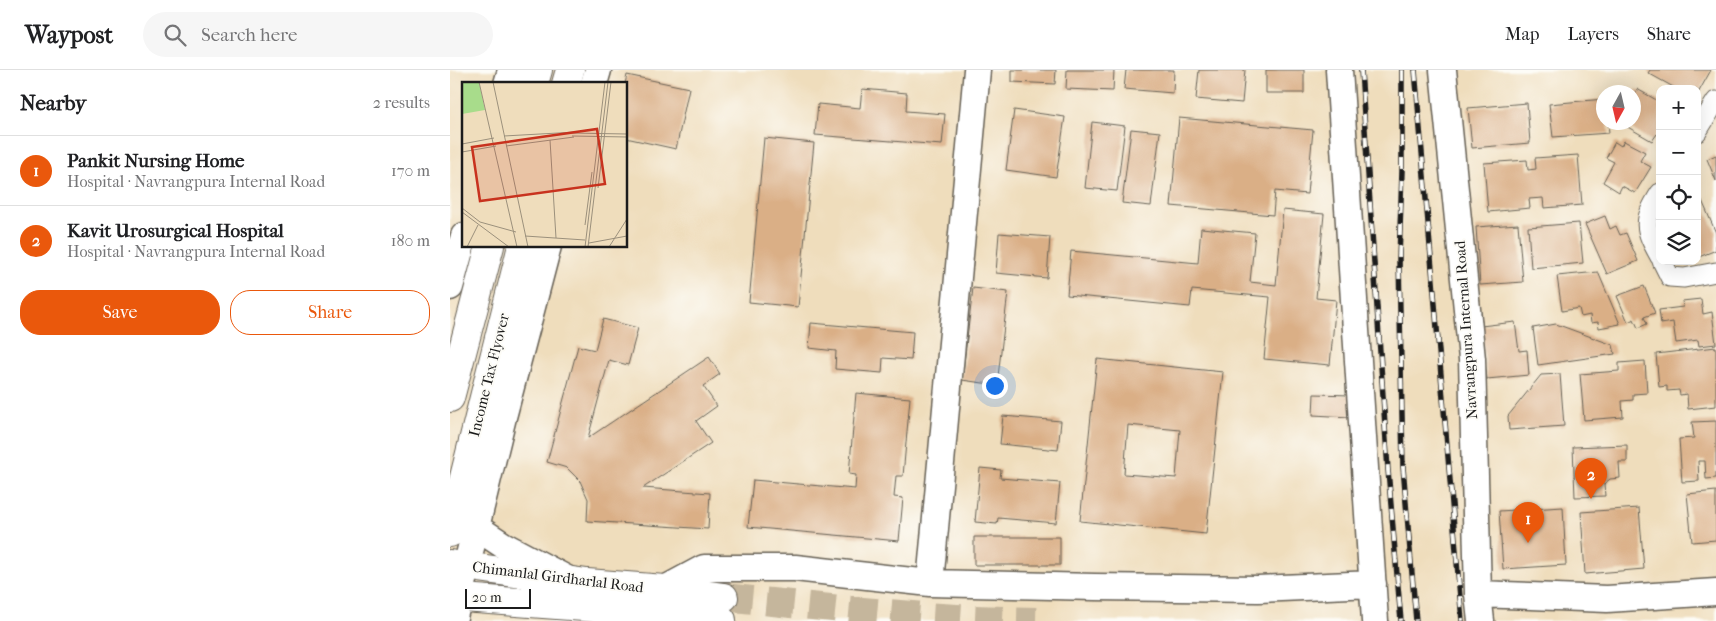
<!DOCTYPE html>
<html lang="en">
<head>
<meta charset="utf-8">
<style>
  body { margin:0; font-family:"IM FELL French Canon",serif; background:#f6f6f6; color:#202124 }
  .controls { position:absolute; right:15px; top:15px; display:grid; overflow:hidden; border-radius:10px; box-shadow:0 5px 20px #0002 }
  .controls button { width:45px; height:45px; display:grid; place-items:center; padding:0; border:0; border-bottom:1px solid #e0e0e0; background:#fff; color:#202124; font:25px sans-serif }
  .compass { position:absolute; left:1146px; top:15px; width:45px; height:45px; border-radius:50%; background:#fff; box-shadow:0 5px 20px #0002; rotate:188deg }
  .scale { position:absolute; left:15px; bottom:12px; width:66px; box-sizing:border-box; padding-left:5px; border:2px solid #1c1c1c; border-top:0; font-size:14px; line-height:18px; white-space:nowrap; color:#1c1c1c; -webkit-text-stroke:4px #fdfcf7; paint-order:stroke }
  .you { position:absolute; left:544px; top:315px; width:18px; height:18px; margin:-12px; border:4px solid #fff; border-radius:50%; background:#1a73e8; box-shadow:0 0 0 8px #1a73e833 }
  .badge { display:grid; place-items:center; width:32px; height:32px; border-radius:50%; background:#ea580c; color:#fff; font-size:16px; font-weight:700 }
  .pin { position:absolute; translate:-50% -41px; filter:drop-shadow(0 1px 2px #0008) }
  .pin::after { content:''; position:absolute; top:26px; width:18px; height:15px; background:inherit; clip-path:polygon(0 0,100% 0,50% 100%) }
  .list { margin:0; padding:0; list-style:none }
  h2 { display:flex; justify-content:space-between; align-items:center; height:65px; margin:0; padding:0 20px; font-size:21px }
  h2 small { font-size:16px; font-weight:400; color:#757577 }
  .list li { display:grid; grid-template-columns:32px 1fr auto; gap:15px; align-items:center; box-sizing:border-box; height:70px; padding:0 20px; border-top:1px solid #e0e0e0 }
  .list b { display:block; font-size:19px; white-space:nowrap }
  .list p { margin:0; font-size:16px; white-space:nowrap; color:#757577 }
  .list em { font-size:16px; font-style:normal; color:#757577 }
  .actions { display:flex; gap:10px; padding:15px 20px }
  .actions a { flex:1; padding:11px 0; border:1px solid #ea580c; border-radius:20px; text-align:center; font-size:18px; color:#ea580c }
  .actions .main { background:#ea580c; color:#fff }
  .icon { flex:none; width:28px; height:28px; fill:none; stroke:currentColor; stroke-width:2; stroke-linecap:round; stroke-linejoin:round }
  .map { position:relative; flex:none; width:1266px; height:551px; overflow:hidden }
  header { display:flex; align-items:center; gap:30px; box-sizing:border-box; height:70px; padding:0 25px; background:#fff; border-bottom:1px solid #e0e0e0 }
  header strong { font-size:24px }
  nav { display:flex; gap:28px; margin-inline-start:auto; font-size:18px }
  .search { width:350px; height:45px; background:#f6f6f6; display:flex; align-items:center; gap:12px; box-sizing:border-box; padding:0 18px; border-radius:28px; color:#757577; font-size:19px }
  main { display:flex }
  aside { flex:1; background:#fff }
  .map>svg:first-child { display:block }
</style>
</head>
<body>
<header>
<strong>Waypost</strong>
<div class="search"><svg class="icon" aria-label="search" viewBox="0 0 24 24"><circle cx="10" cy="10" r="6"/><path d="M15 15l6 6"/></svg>Search here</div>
<nav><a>Map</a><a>Layers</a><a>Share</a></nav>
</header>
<main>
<aside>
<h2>Nearby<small>2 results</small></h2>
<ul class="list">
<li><span class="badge">1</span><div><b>Pankit Nursing Home</b><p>Hospital · Navrangpura Internal Road</p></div><em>170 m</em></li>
<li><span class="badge">2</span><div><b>Kavit Urosurgical Hospital</b><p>Hospital · Navrangpura Internal Road</p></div><em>180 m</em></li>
</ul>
<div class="actions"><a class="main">Save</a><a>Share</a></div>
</aside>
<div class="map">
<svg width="1266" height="551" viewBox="0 0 1266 551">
  <rect width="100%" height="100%" fill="#fdfcf7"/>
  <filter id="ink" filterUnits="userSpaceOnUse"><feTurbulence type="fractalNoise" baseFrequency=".02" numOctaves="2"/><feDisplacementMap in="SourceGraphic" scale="10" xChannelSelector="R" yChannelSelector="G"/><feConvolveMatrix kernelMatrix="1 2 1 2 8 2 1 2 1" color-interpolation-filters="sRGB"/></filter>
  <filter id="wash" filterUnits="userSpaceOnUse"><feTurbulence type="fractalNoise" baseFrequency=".0096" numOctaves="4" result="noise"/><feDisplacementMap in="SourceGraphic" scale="20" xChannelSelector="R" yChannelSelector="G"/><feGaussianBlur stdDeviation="1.12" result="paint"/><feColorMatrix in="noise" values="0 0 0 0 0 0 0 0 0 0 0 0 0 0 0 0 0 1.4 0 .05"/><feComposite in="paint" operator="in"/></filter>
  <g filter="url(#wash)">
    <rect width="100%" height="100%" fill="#efddbc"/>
    <g id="blocks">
      <!-- building -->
      <path fill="#daaf86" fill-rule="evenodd" d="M562,0H606L605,14L562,12Z
        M617,0H664L663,21L616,19Z
        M676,0H724L723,23L674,19Z
        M749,0H795L792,33L746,29Z
        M816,0H854V23H816Z
        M1200,0H1261L1247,25V19H1227L1198,3Z
        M177,5L239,18L226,79L176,68L175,14Z
        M412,19L457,23L456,41L495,44L492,75L365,65L368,34L410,38Z
        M1187,19L1210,32V66L1207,64L1202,71L1169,52H1184V26Z
        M1154,29V52H1158L1159,63L1103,67L1099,34Z
        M1077,33L1080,73L1022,78L1018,38Z
        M564,40L615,47L606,107L556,100Z
        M729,48L863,60L857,124L825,121L823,145L721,136Z
        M642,52L675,56L667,121L635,118Z
        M681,59L710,62L701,136L672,133Z
        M314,68L364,73L348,237L299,232Z
        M1174,71L1195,82L1190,91L1201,97L1185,123L1172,116L1169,122L1153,112L1164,92L1156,88L1165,72L1171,76Z
        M1128,85L1132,135L1094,138L1093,128L1079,129L1080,138L1038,142L1034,93L1077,90L1078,100L1086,99L1085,88Z
        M1266,85V111L1257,89Z
        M1247,119L1266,163V180L1249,187L1247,183Z
        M833,140L874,144L866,228L886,230L880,295L814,289L820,227L742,220L740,237L617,225L621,181L748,193L751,158L805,163L800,212L826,215Z
        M1155,146L1160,159L1166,156L1170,165L1176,163L1188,191L1157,204L1135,154Z
        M1129,153L1133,193L1081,198L1078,157Z
        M1068,154L1073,212L1030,215L1026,157Z
        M549,163L600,167L597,208L546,203Z
        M1148,202L1170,254L1149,258L1148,252L1141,253L1140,245L1131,247L1129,238L1112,241L1107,206Z
        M1194,216L1205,243L1194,247L1197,254L1188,258L1184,249L1178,252L1167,226Z
        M523,218L558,222L547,315L512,310Z
        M1251,229L1253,244L1262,242L1266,274L1249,276L1248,270L1226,273L1223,252L1211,254L1209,240L1233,237L1232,231Z
        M153,249L188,258L178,295L159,290L138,368L259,287L270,304L253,316L267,336L246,351L261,373L193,418L260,423L258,459L137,451L138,429L130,411L117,398L97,392L128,276L145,280Z
        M1065,252L1069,281L1077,280L1079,305L1037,309L1031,256Z
        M361,253L463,262L461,290L433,288L432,303L385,299L386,281L359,278Z
        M1106,254L1163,275L1165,284L1088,295L1083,258Z
        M1266,277V336L1238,339L1237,324L1230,325L1229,320L1217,321V316L1209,317L1206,284Z
        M647,289L773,302L756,464L630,451ZM678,355L730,360L726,408L674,404Z
        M1195,291L1197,323L1183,324V330L1172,331L1173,347L1134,350L1130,304L1169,301V293Z
        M1110,304L1114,356L1059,360L1058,346L1091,305Z
        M406,323L460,328L453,406H446L444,427L453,428L449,471L298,457L303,410L405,419L406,405L399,404Z
        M864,324L901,325L900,347L863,345Z
        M553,346L611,351L608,380L550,374Z
        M1266,351V408L1256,409L1255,391H1248L1249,411L1232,412L1229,369L1244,368L1242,352Z
        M1177,375V392H1169L1170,408L1160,409L1154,414L1155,426L1125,427L1123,377Z
        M530,398L551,400L550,408L610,413L606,453L548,448L547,454L525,452Z
        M1266,421V470L1242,472L1237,424Z
        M1113,437L1116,495L1053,499L1049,441Z
        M1189,438L1194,499L1135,504L1131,442Z
        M524,467H610V495H524Z"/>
    </g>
  </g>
  <g filter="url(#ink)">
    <use href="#blocks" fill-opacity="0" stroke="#666054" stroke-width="1"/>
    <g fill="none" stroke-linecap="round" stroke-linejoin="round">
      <!-- primary-tunnel -->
      <path stroke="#c5b69c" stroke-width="28" stroke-dasharray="28 14" stroke-linecap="butt" d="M274,527C378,538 481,549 586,551"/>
      <defs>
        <path id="street" d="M1247,62L1266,31
          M1210,123C1192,152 1194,158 1210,187
          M1212,191L1220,207L1234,208L1266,202"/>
        <path id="secondary" d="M889,0L925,551
          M993,0L1022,289L1028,524L1031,551
          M57,14L61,0
          M144,14L148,0
          M0,217L14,166
          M26,457L53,475L117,509
          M480,513L527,0
          M215,519L254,498H345L480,513L645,517L808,519L923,514
          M1028,524L1157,529L1266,522
          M3,551L53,347L98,176"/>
        <path id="primary" d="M84,14L88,0
          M116,14L120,0
          M0,328L40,176
          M0,463L72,176
          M0,494L137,513L215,519L274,527
          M0,527L134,537L272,550"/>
      </defs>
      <!-- street casing -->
      <use href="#street" stroke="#666054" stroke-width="21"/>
      <!-- secondary casing -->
      <use href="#secondary" stroke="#666054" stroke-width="29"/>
      <!-- primary casing -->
      <use href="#primary" stroke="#666054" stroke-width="30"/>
      <!-- street -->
      <use href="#street" stroke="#fff" stroke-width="19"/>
      <!-- secondary -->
      <use href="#secondary" stroke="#fff" stroke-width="26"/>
      <!-- primary -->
      <use href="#primary" stroke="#fff" stroke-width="28"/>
      <defs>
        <path id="rail" d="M911,0L938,400L951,551
          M952,0V101L949,189L953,397L966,551
          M965,0L1012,551"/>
      </defs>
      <!-- rail casing -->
      <use href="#rail" stroke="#1c1c1c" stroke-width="5.5"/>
      <!-- rail -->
      <use href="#rail" stroke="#fdfcf7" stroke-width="4" stroke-dasharray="11" stroke-linecap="butt"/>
    </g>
  </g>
  <g text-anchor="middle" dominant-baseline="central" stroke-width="4" stroke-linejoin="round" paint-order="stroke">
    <!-- street labels -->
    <g font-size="15" fill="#1c1c1c" stroke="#fdfcf7">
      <text transform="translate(1016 260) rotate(-94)">Navrangpura Internal Road</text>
      <text transform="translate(39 305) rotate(-76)">Income Tax Flyover</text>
      <text transform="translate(108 507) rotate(7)">Chimanlal Girdharlal Road</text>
    </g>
  </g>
  <!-- overview -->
  <g transform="translate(12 12)">
    <rect width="165" height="165" fill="#efddbc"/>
    <path d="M0,0H17L23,28L0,32Z" fill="#a8dc8b"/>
    <path fill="none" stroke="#9b907c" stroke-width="1" d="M17,0L55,165M31,0L66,165M108,51L165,52M42,54L114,50M110,54L165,55M88,58L94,156M0,62L32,56M44,64L112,55M0,70L34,64M136,106L149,0M0,126L18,140L54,150M0,130L47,165M123,143L130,90M63,154L123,158M127,161L165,154M5,165L16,143M123,165L143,0M126,165L146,0M147,165L165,137"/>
    <path fill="#c8321e" fill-opacity="0.15" stroke="#c8321e" stroke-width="2.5" d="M135,47L143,102L18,119L10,65Z"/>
    <rect width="165" height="165" fill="none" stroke="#1c1c1c" stroke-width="2.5"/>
  </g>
</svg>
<div class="controls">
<button>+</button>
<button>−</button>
<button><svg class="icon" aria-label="locate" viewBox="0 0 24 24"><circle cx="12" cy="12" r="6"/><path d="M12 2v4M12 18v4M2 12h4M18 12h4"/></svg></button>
<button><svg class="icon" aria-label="layers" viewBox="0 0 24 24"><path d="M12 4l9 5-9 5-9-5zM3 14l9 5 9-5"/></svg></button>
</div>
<svg class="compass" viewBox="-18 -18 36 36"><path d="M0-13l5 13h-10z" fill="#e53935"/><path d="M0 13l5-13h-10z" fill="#757577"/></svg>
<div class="scale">20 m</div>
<div class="you"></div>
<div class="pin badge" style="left:1078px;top:473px">1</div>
<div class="pin badge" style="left:1141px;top:429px">2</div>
</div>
</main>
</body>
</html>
